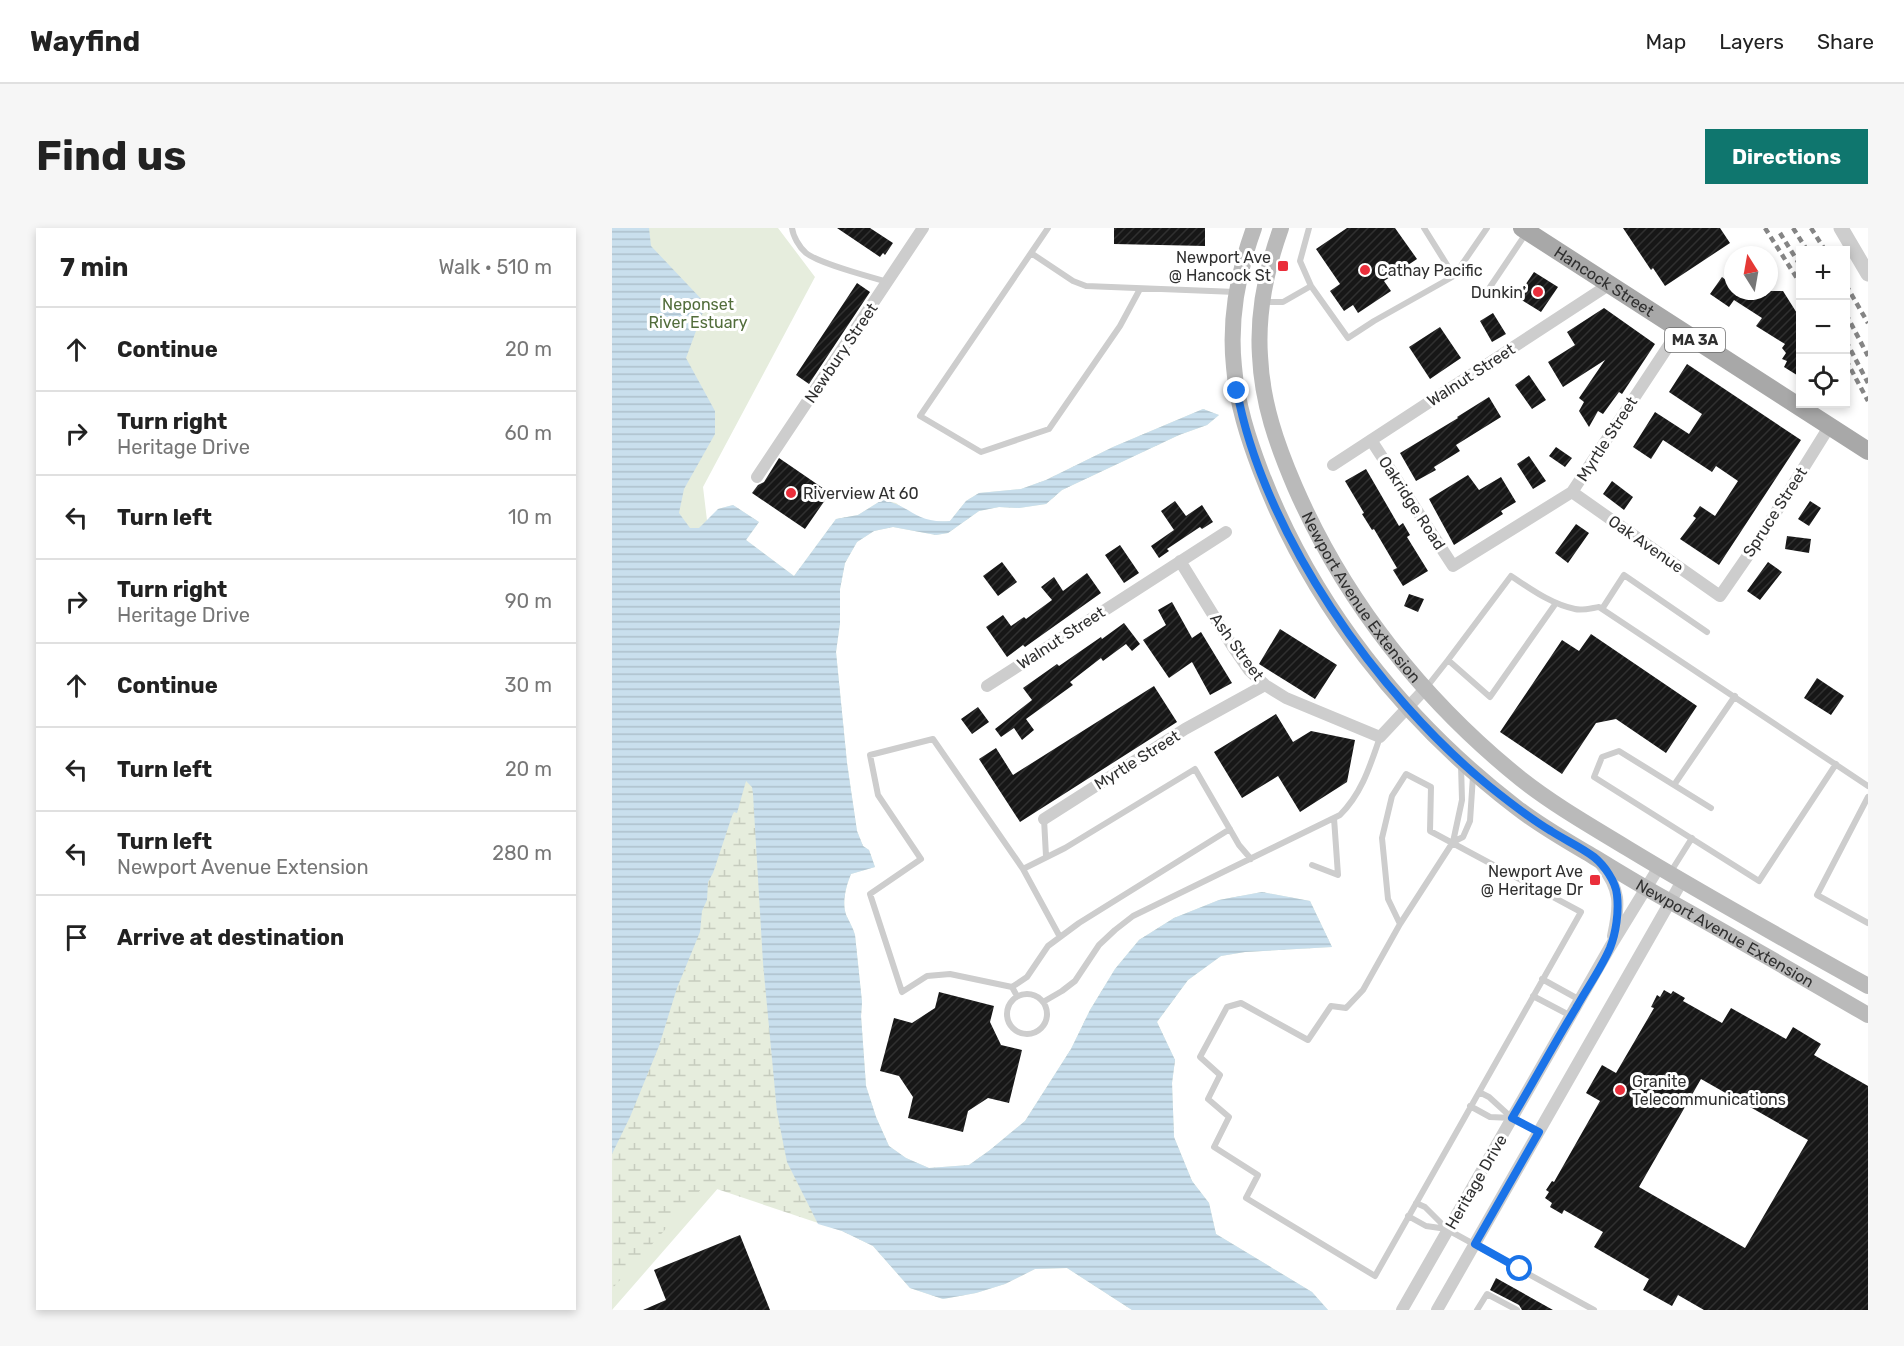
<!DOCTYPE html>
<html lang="en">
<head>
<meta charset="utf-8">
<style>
  body { margin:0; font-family:Rubik,sans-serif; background:#f6f6f6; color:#222 }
  .controls { position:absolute; right:18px; top:18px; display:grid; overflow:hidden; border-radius:0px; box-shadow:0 3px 9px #0003 }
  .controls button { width:54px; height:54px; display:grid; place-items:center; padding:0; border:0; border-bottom:2px solid #e0e0e0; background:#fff; color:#222; font:30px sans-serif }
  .compass { position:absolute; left:1112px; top:18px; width:54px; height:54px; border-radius:50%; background:#fff; box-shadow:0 3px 9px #0003; rotate:349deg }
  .stop { position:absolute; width:18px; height:18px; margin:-14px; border:4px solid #1a73e8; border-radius:50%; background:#fff }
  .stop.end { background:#1a73e8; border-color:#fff; box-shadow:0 2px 6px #0008 }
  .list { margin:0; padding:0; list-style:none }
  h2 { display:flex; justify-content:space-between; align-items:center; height:78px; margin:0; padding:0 24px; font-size:26px }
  h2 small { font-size:20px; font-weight:400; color:#767676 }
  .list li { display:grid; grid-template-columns:39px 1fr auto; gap:18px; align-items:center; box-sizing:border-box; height:84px; padding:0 24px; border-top:2px solid #e0e0e0 }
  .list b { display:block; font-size:22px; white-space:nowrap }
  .list p { margin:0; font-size:20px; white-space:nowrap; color:#767676 }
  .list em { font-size:20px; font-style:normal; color:#767676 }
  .icon { flex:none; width:33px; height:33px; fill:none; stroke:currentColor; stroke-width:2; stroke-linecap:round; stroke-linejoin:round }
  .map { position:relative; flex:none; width:1256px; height:1082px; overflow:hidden; border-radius:0px }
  header { display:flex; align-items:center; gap:36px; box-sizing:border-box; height:84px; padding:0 30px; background:#fff; border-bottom:2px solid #e0e0e0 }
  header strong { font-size:28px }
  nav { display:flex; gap:33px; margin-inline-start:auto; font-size:21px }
  .intro { display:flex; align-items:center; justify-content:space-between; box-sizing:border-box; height:144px; padding:0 36px }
  h1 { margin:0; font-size:42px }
  .button { padding:15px 27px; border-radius:0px; background:#0f766e; color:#fff; font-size:21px; font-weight:700 }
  main { display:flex; gap:36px; padding:0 36px }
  aside { flex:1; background:#fff; border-radius:0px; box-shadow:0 3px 9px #0003 }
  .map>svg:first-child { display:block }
</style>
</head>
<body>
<header>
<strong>Wayfind</strong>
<nav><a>Map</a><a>Layers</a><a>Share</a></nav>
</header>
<div class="intro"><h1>Find us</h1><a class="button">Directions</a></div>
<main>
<aside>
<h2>7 min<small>Walk · 510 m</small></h2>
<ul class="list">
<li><svg class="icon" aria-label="ahead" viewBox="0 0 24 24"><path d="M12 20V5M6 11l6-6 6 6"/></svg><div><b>Continue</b></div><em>20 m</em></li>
<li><svg class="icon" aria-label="right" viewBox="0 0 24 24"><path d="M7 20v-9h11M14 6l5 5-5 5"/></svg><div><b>Turn right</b><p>Heritage Drive</p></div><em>60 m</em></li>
<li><svg class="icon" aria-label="left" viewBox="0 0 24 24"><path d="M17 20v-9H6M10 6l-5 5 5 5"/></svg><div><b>Turn left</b></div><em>10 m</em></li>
<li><svg class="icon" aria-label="right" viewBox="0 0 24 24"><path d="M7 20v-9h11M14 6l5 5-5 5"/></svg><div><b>Turn right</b><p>Heritage Drive</p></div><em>90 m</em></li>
<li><svg class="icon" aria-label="ahead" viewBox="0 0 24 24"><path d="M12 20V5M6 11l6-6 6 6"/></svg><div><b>Continue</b></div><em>30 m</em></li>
<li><svg class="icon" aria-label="left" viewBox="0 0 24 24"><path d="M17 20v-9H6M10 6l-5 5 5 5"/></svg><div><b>Turn left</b></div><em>20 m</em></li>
<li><svg class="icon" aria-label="left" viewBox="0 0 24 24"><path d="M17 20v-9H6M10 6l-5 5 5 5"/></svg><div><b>Turn left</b><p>Newport Avenue Extension</p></div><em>280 m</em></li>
<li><svg class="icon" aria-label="arrive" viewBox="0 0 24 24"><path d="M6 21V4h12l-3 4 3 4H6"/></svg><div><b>Arrive at destination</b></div></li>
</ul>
</aside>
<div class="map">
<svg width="1256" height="1082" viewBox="0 0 1256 1082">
  <defs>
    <pattern id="wetland-marsh" width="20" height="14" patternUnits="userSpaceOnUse" patternTransform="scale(1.5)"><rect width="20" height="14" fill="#e6eddd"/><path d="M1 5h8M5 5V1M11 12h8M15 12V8" fill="none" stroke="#c6ccbe"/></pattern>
    <pattern id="water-rules" width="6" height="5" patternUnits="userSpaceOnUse" patternTransform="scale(1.5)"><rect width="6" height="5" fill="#c9dfed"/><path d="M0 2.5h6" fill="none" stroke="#adc0cc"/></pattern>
    <pattern id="building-hatch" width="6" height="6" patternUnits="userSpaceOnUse" patternTransform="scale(1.5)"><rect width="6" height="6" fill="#171717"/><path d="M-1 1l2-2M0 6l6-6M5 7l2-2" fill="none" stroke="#303030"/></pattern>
  </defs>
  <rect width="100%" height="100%" fill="#fff"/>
  <!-- green -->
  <path fill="#e6eddd" d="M0,0H166L203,49L91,259L127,559L156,903L0,1082Z"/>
  <!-- wetland -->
  <path fill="url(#wetland-marsh)" d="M591,181L607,187L595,197L567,207L450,262L434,276L407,280L387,279L367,283L336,305L324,307L281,299L262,303L245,314L233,335L228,361V395L224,424L235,535L245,603L251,618L257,622L263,639L239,646C234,658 229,676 235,689C238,695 241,700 243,707L250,774L249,788L254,858L264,889L277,918L294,930L317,940L357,937L378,922L413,893L459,821L478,782L503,741L527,712L562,690L607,672L650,664L698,673L720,719L633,724L609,728L576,752L545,794L563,832L560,855L562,909L580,953L597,975L604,1006L700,1064L716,1082H520L455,1040L423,1041L393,1056L364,1065L331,1071L298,1060L261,1018L230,1003L93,957L0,1061V851L106,281L121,277L147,294L134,312L182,348L224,291L246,287L270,272L284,275L299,286L320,294L338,293L354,273L367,265L409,261L434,252L501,219Z"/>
  <!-- water -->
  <path fill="url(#water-rules)" d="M0,0H37L39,18L94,76L74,130L103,183V206L72,261L67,285L78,300H87L106,281L121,277L147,294L134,312L182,348L224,291L246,287L270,272C299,277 303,296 338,293L354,273L367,265L409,261L434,252L501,219L591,181L607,187L595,197L567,207L450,262L434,276L407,280L387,279L367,283L336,305L324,307L281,299L262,303L245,314L233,335L228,361V395L224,424L235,535L245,603L251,618L257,622L263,639L239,646C234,658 229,676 235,689C238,695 241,700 243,707L250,774L249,788L254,858L264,889L277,918L294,930L317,940L357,937L378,922L413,893L459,821L478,782L503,741L527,712L562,690L607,672L650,664L698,673L720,719L633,724L609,728L576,752L545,794L563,832L560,855L562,909L580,953L597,975L604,1006L700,1064L716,1082H520L455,1040L423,1041L393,1056L364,1065L331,1071L298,1060L261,1018L230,1003L206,996L175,934L165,884L151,735L141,566L140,559L134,553L125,585L122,584L120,588L101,645L96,654L95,672L90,683L88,704L65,760L47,818L18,889L0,926Z"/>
  <!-- building -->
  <path fill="url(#building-hatch)" fill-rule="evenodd" d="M225,0H258L281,15L273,27L271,25L268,29Z
    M502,0H593V18L502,16Z
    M735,0H783L805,31L772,53L779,63L746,85L741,77L732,83L718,63L728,56L704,21Z
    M1011,0H1108L1118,15L1053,58L1041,40L1039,42Z
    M1121,41V63H1171L1188,90V149L1172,139L1175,133L1170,131L1174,125L1170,120L1173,116L1144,98L1150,90L1122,72L1117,79L1098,66L1110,49L1114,52Z
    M922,44L946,59L929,84L905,69Z
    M245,55L258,64L197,156L184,147Z
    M992,80L1043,116L1010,166L1007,164L991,186L986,183L977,199L967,183L972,174L967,170L993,132L951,159L936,134L963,117L955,104Z
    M881,85L894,106L880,114L868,93Z
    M828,99L849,130L818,151L797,119Z
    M1075,136L1189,212L1107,337L1068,311L1084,290L1081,288L1088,278L1103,288L1126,253L1104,238L1100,244L1051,212L1039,231L1021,219L1043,184L1077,206L1090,186L1057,164Z
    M917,147L934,172L920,181L903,157Z
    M877,169L889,189L844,217L848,223L822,239L824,242L804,253L788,225L846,190L845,189Z
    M944,219L960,230L953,239L937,228Z
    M917,228L934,253L921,261L905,236Z
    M167,230L218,265L193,301L140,265L146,257L152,254Z
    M754,241L787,298L791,295L798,307L795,309L816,343L791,358L781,342L785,340L762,301L760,302L750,286L752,285L733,253Z
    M856,247L867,262L889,249L904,274L889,283L891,286L842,317L817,271Z
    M1000,253L1021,269L1012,282L991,266Z
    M563,273L574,288L590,277L601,294L590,301L588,299L555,321L557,323L547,330L539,318L562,302L549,283Z
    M1198,273L1209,280L1197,298L1186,291Z
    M964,296L977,305L956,335L943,325Z
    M1175,308L1199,311L1197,325L1173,321Z
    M508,317L527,345L512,355L493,327Z
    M390,334L405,354L386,368L371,348Z
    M1156,334L1170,344L1148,372L1135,363Z
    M475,345L489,365L413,419L411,417L395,429L374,399L391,387L399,398L412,389L414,391L440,372L429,359L442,349L451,363Z
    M797,366L812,371L806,384L792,378Z
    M560,374L580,410L589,404L620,455L598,467L580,434L557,450L531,412L554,397L546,382Z
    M512,395L528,416L520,423L514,416L491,433L489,430L458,454L461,457L414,491L422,502L410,512L402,500L389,509L383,501L420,472L411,460L445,436L447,438L489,409L490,411Z
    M668,401L725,437L703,471L647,436Z
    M979,406L1085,478L1054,525L1004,491L984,495L950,546L888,504L950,412L967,423Z
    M1205,450L1232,468L1219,487L1192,470Z
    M542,458L565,494L408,594L367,531L384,520L401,547Z
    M366,479L377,494L360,506L349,491Z
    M664,486L681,514L699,503L743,512L735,554L688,584L666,548L630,570L602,524Z
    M1052,762L1059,766L1061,763L1073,770L1071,773L1110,795L1119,780L1174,811L1181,799L1209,816L1202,827L1256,858V1082H1092L1066,1067L1060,1078L1031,1062L1037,1051L982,1019L991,1004L952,982L950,986L938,979L940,975L933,970L937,964L934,962L940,953L942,954L988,873L974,865L990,837L1004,845L1042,780L1039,779L1045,767L1048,769ZM1089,851L1196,912L1133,1020L1027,959Z
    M327,764L382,778L378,794L389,817L410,822L397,875L376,870L356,883L351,904L296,890L301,869L287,848L268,843L282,790L300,795L323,780Z
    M128,1007L158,1082H31L54,1072L42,1042Z
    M884,1050L941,1082H910L907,1077L878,1062Z"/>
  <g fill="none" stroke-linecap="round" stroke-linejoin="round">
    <!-- service -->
    <path stroke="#cdcdcd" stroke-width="6" d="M180,0C181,8 187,19 194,25C208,36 256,48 275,54
      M436,0L419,25L461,53L474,58L624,64
      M812,0L842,48
      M419,25L308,188L369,224L437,201L508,98L528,61
      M699,58L736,110L762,93L842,48L875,0
      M878,59L915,4
      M651,74H671L699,58L688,33L697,0
      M944,375L878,469L836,432L899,348C919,361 939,376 963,381C970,383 980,380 987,379L1256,558
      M990,381L1012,347L1095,404
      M814,460L836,432
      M794,546L819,559L818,603L969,684L763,1048L634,970L646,947L602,919L617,889L596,871L608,847L588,829L615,779L629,775L696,812L719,778L734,780L751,762L788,696L776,671L770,610L780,568Z
      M1062,557L1123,468
      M1256,569L1205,667L1256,695
      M1099,580L1007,523L990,529L982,549L1147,653L1224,536
      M432,591L434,628
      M841,614L851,609L858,593L861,548
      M700,637L726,647L722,590
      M411,641L448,709
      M1058,645L1080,610
      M788,696L841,614L850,572L849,537
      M930,751L968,772
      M400,759L415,749L436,718L467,695L618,601
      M395 786a20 20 0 1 1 40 0a20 20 0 1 1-40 0Z
      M405,768L400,759L338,746L315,748L290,764L258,666L309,631L266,567L258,527L321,511L411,641L453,620L583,541L627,617L639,631
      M921,768L959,788
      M431,774L450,763L463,753L487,717L503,702L521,688L728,587C750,565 758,538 768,509
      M867,864L877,869L900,890L927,904
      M858,878L878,889L900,890
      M804,975L813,979L836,1002L982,1082
      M796,988L814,998L835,1001
      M865,1082L875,1066L905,1082"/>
    <!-- minor -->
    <path stroke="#cdcdcd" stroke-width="12" d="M759,212L841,338L960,264L1067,102
      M721,237L998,56
      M145,249L311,0
      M960,264L1108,368L1146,313L1217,199
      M568,333L621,419L637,442L653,457L674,470L768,509L813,461
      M375,458L614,304
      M432,591L573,501L653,457
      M988,635C1009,662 1008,676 1001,708
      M790,1082L998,719L1047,639
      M825,1082L1070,653"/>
    <!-- tertiary -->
    <path stroke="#cdcdcd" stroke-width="15" d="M1229,0L1256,46"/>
    <!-- secondary -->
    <g stroke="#bababa" stroke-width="16">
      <path id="s1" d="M642,0C626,44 617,92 622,139C625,176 636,210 649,244C700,377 792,493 904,579C928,598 955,613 982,629C1007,644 1031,659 1057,673C1124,710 1190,749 1256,787"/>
      <path id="s2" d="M669,0C654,42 645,84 648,128C650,175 665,217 683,259C733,374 812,473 909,551C942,577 979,598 1015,620C1094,668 1175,713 1256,758"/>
    </g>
    <!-- primary -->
    <path stroke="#a8a8a8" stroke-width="18" id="s3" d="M910,0L1256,223"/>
    <!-- rail -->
    <path stroke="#858585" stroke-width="4.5" stroke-dasharray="6 4.5" stroke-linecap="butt" d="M1153,0L1188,55
      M1181,0L1195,22
      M1199,0L1213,22
      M1168,5L1188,37
      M1234,57L1256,95
      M1234,86L1256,128
      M1234,113L1256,155
      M1234,132L1256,173"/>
  </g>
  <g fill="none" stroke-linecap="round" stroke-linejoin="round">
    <!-- route -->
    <path stroke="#1a73e8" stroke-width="8" d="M625,163C651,305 766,468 877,558C897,574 917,590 939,603C953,612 969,619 982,629C992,637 1004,654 1005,667C1007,684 1004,705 998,720C989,741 975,760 964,780C942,816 922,853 900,890L927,904L863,1016L908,1041"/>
  </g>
  <!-- markers -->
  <g fill="#ea2e3b" stroke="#fff" stroke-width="2">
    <rect x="665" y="32" width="12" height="12" rx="3"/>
    <circle cx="753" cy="42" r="6"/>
    <circle cx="926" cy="64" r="6"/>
    <circle cx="179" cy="265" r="6"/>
    <rect x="977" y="646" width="12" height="12" rx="3"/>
    <circle cx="1008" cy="862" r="6"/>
  </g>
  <g text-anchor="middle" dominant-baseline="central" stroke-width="6" stroke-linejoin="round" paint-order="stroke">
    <!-- shield labels -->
    <rect fill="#fff" stroke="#6e6e6e" stroke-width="1.5" x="1053" y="100" width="60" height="24" rx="4.5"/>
    <g font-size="15" font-weight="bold" fill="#303030">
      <text x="1083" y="112">MA 3A</text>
    </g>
    <!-- poi labels -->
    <g font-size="16" fill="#303030" stroke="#fff" text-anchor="end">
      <text x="659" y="29">Newport Ave<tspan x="659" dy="18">@ Hancock St</tspan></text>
      <text x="765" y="42" text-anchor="start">Cathay Pacific</text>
      <text x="914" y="64">Dunkin'</text>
      <text x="191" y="265" text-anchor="start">Riverview At 60</text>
      <text x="971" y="643">Newport Ave<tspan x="971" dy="18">@ Heritage Dr</tspan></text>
      <text x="1020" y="853" text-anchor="start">Granite<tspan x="1020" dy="18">Telecommunications</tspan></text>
    </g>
    <!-- street labels -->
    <g font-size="16" fill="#303030" stroke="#fff">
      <text stroke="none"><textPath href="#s3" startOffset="98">Hancock Street</textPath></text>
      <text transform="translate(229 125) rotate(-56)">Newbury Street</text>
      <text transform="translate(859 147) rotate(-33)">Walnut Street</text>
      <text transform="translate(995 211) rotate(-57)">Myrtle Street</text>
      <text transform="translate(800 275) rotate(57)">Oakridge Road</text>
      <text transform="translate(1163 284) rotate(-57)">Spruce Street</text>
      <text transform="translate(1034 316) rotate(35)">Oak Avenue</text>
      <text stroke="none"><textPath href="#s2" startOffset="396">Newport Avenue Extension</textPath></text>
      <text transform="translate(449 410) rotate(-33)">Walnut Street</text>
      <text transform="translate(625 419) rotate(54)">Ash Street</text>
      <text transform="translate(525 532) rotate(-32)">Myrtle Street</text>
      <text stroke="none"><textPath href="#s1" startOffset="921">Newport Avenue Extension</textPath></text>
      <text transform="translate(864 954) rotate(-60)">Heritage Drive</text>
    </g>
    <!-- park labels -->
    <g font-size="16" fill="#526d3b" stroke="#fff">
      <text x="86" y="76">Neponset<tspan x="86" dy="18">River Estuary</tspan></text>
    </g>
  </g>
</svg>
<div class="controls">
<button>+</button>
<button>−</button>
<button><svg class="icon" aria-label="locate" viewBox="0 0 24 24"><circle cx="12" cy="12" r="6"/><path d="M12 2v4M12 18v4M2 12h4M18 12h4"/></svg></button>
</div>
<svg class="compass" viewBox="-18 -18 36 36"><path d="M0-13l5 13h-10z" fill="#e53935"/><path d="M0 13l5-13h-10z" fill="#767676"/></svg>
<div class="stop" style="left:908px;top:1041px"></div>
<div class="stop end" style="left:625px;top:163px"></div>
</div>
</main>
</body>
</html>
